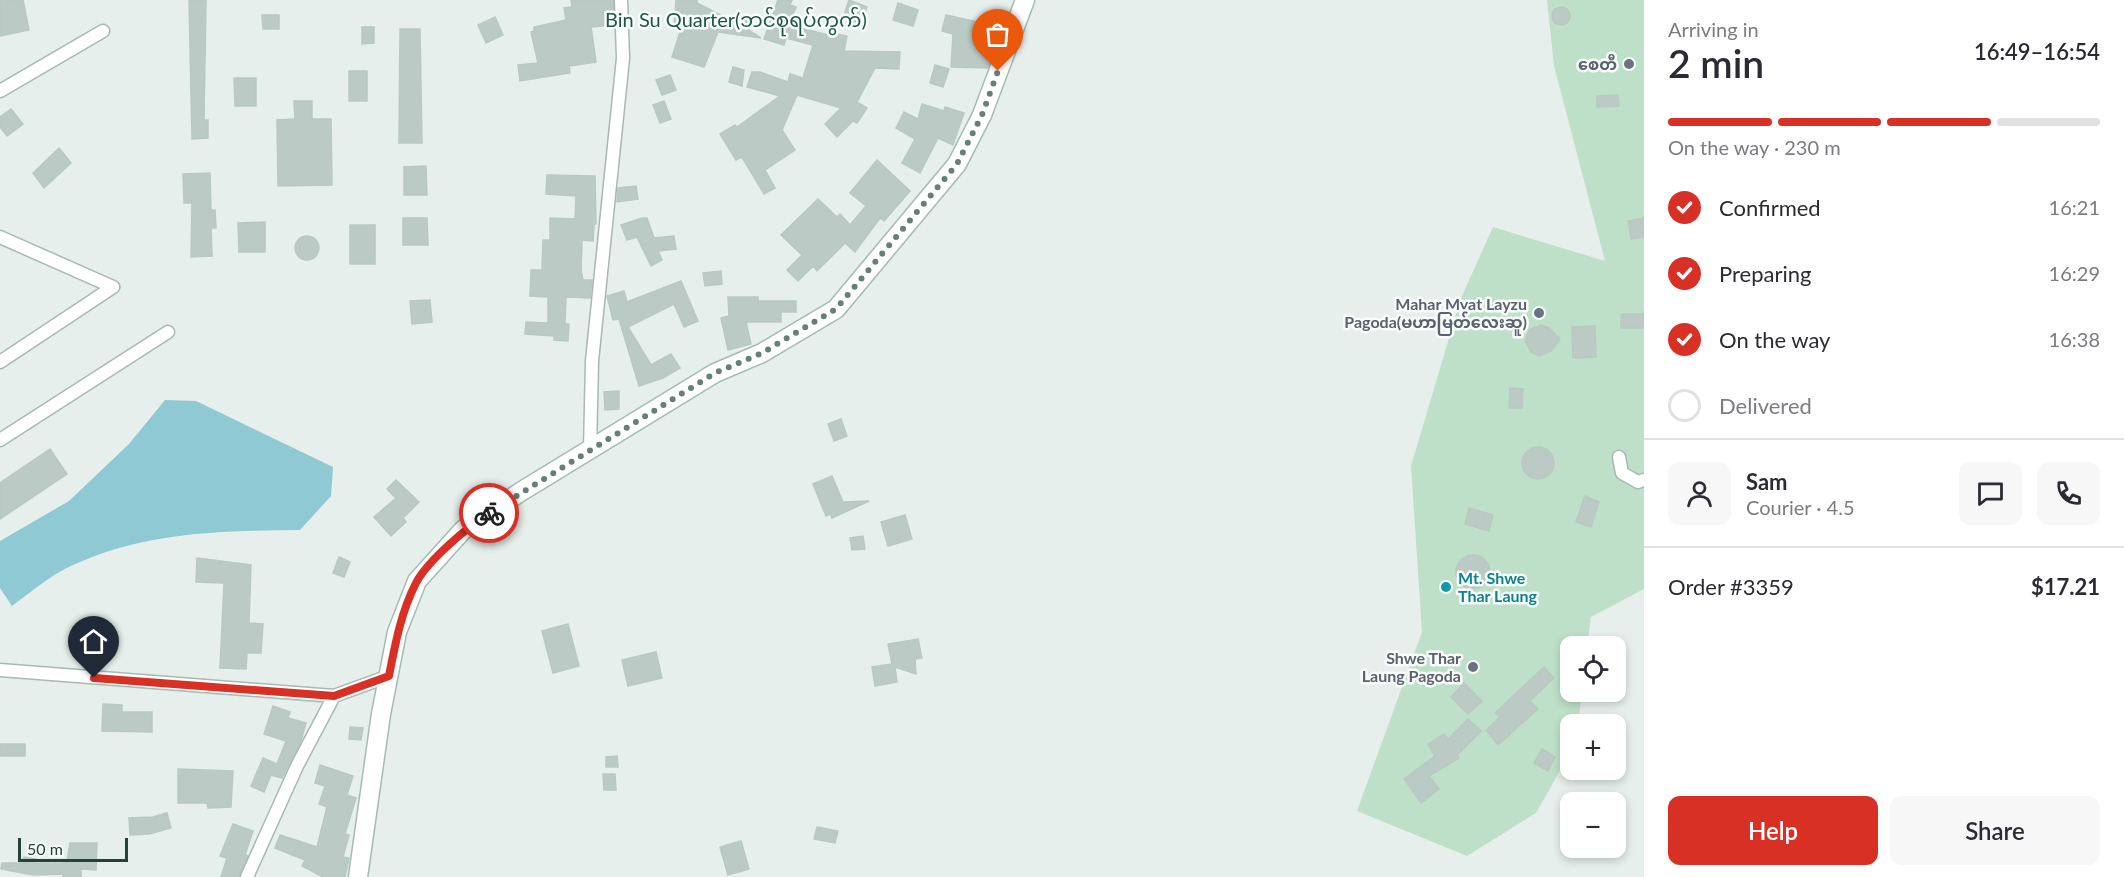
<!DOCTYPE html>
<html lang="en">
<head>
<meta charset="utf-8">
<style>
  :root { --surface:#fff; --page:#f7f7f7; --text:#2b2b33; --muted:#7c7c81; --line:#e1e1e2; --accent:#d93025 }
  body { margin:0; font-family:Lato,"Noto Sans Myanmar",sans-serif; background:var(--page); color:var(--text); height:100vh; display:flex; flex-direction:column; font-size:22px; white-space:nowrap }
  * { box-sizing:border-box; margin:0 }
  p { font-size:20px; color:var(--muted) }
  .icon { flex:none; width:33px; height:33px; fill:none; stroke:currentColor; stroke-width:2; stroke-linecap:round; stroke-linejoin:round }
  .map { position:relative; flex:1; overflow:hidden }
  .side { display:flex; flex-direction:column; background:var(--surface); width:480px }
  .side>* { flex:none }
  .tools { position:absolute; left:1560px; top:636px; display:grid; gap:12px }
  .tools a { display:grid; place-items:center; width:66px; height:66px; border-radius:12px; background:var(--surface); box-shadow:0 3px 9px #0003; font-size:30px }
  .scale { position:absolute; left:18px; bottom:15px; width:110px; box-sizing:border-box; padding-left:6px; border:3px solid #24423a; border-top:0; font-size:16px; line-height:21px; white-space:nowrap; color:#24423a; -webkit-text-stroke:4px #f7fbf9; paint-order:stroke }
  .pin { position:absolute; display:grid; place-items:center; width:51px; height:51px; color:#fff; margin:-62px -26px; border-radius:50% 50% 50% 0; rotate:-45deg; box-shadow:0 0 6px #0007 }
  .pin .icon { rotate:45deg }
  .courier { position:absolute; display:grid; place-items:center; width:60px; height:60px; margin:-30px; border:4px solid #d93025; border-radius:50%; background:#fff; color:#222; box-shadow:0 2px 8px #0007 }
  .overview em { font-style:normal; font-weight:600 }
  .overview div { display:flex; flex-direction:column-reverse }
  .overview { display:flex; align-items:center; justify-content:space-between; height:102px; padding:0 24px }
  h1 { font-size:39px; font-weight:600; line-height:45px }
  .bar { display:grid; grid-template-columns:repeat(4,1fr); gap:9px 6px; align-content:center; height:72px; padding:0 24px }
  .bar i { height:8px; border-radius:4px; background:var(--line) }
  .bar .selected { background:var(--accent) }
  .bar p { grid-column:span 4 }
  .line { display:flex; align-items:center; gap:15px; padding:0 24px; border-top:2px solid var(--line) }
  .line div { flex:1 }
  .round { display:grid; place-items:center; flex:none; width:63px; height:63px; border-radius:12px; background:var(--page) }
  ol { padding:0 24px; list-style:none }
  li { display:flex; align-items:center; gap:18px; height:66px }
  li p { margin-inline-start:auto }
  li .icon { padding:6px; border-radius:50%; background:var(--accent); color:#fff; stroke-width:4 }
  li:last-child { color:var(--muted) }
  li i { width:33px; height:33px; border:3px solid var(--line); border-radius:50% }
  .cta { display:flex; gap:12px; margin-top:auto; padding:12px 24px }
  .cta a { flex:1; height:69px; border-radius:12px; background:var(--accent); color:#fff; font-size:24px; font-weight:600; line-height:69px; text-align:center }
  .cta a+a { background:var(--page); color:var(--text) }
  main { display:flex; flex:1; min-height:0 }
  .map>svg:first-child { display:block }
</style>
</head>
<body>
<main>
<div class="map">
<svg width="1644" height="877" viewBox="0 0 1644 877">
  <rect width="100%" height="100%" fill="#e6efeb"/>
  <!-- green -->
  <path fill="#bfe0c8" d="M 1547,0 L 1644,0 L 1644,589 L 1591,617 L 1587,646 L 1570,646 L 1570,692 L 1582,692 L 1578,724 L 1570,724 L 1570,753 L 1536,813 L 1467,856 L 1357,811 L 1422,632 L 1411,466 L 1461,298 L 1493,227 L 1605,261 L 1554,66 Z"/>
  <!-- water -->
  <path fill="#8ec9d4" d="M 165,400 L 196,401 L 333,467 L 331,496 L 300,530 C 222,531 147,531 73,565 C 52,574 31,592 12,606 L 0,588 L 0,541 L 69,501 L 129,444 Z"/>
  <!-- building -->
  <g fill="#bbcac4" stroke="#b8c9c2" stroke-width="1.5">
    <path d="M 0,0 L 23,0 L 29,30 L 0,36 Z"/>
    <path d="M 189,0 L 206,0 L 204,120 L 208,120 L 208,138 L 192,139 Z"/>
    <path d="M 571,0 L 613,0 L 614,25 L 591,27 L 596,62 L 569,66 L 570,73 L 520,81 L 518,65 L 538,63 L 531,32 L 534,31 L 534,27 L 566,20 L 564,8 L 572,7 Z"/>
    <path d="M 676,0 L 697,0 L 697,3 L 734,22 L 734,17 L 750,19 L 749,30 L 761,38 L 718,32 L 704,67 L 672,57 L 681,29 L 674,29 Z"/>
    <path d="M 778,0 L 792,0 L 790,5 L 796,7 L 789,25 L 832,36 L 832,33 L 847,36 L 844,51 L 900,52 L 899,69 L 875,68 L 857,102 L 867,108 L 857,123 L 853,121 L 837,137 L 825,124 L 841,108 L 797,95 L 782,130 L 795,150 L 765,170 L 775,188 L 764,194 L 742,157 L 736,160 L 720,134 L 735,125 L 737,127 L 780,96 L 747,87 L 752,72 L 760,72 L 788,82 L 790,74 L 803,78 L 813,45 L 786,38 L 784,45 L 764,39 Z"/>
    <path d="M 849,0 L 867,7 L 861,24 L 843,18 Z"/>
    <path d="M 898,3 L 918,10 L 913,26 L 893,20 Z"/>
    <circle cx="1561" cy="16" r="9"/>
    <path d="M 262,15 L 279,15 L 279,29 L 263,29 Z"/>
    <path d="M 946,15 L 982,23 L 984,17 L 1000,23 L 988,57 L 991,58 L 988,68 L 951,67 L 953,34 L 942,31 Z"/>
    <path d="M 495,17 L 503,35 L 486,43 L 478,25 Z"/>
    <path d="M 362,27 L 374,27 L 374,43 L 362,44 Z"/>
    <path d="M 400,29 L 420,29 L 422,143 L 399,143 Z"/>
    <path d="M 935,65 L 949,69 L 943,87 L 930,83 Z"/>
    <path d="M 733,67 L 744,70 L 742,86 L 729,82 Z"/>
    <rect x="349" y="71" width="18" height="30"/>
    <path d="M 670,75 L 676,90 L 662,95 L 656,80 Z"/>
    <path d="M 234,78 L 256,78 L 256,106 L 235,106 Z"/>
    <path d="M 1618,95 L 1619,106 L 1597,107 L 1597,96 Z"/>
    <path d="M 294,101 L 312,101 L 312,119 L 331,119 L 332,185 L 278,186 L 277,120 L 295,119 Z"/>
    <path d="M 664,101 L 671,119 L 660,123 L 653,105 Z"/>
    <path d="M 922,104 L 944,111 L 945,107 L 964,113 L 953,145 L 938,138 L 920,173 L 902,163 L 915,139 L 896,128 L 904,112 L 918,119 Z"/>
    <path d="M 11,109 L 23,124 L 7,136 L 0,127 L 0,117 Z"/>
    <path d="M 59,148 L 71,163 L 44,188 L 33,173 Z"/>
    <path d="M 877,160 L 910,191 L 884,221 L 880,218 L 855,252 L 845,243 L 817,271 L 813,266 L 798,281 L 787,270 L 802,255 L 781,235 L 818,199 L 837,217 L 840,214 L 850,225 L 866,206 L 850,193 Z"/>
    <path d="M 426,166 L 427,195 L 404,195 L 404,167 Z"/>
    <path d="M 210,173 L 211,210 L 215,210 L 216,228 L 211,228 L 212,256 L 191,257 L 192,203 L 184,203 L 183,174 Z"/>
    <path d="M 547,175 L 595,176 L 596,224 L 594,224 L 593,241 L 582,240 L 581,271 L 583,280 L 592,280 L 590,298 L 566,297 L 565,324 L 569,324 L 568,341 L 554,340 L 554,336 L 525,334 L 526,322 L 548,323 L 548,297 L 530,296 L 531,270 L 542,270 L 543,240 L 550,240 L 550,218 L 575,219 L 576,196 L 546,194 Z"/>
    <path d="M 636,186 L 638,199 L 617,202 L 618,188 Z"/>
    <path d="M 403,218 L 427,218 L 428,245 L 403,245 Z"/>
    <path d="M 642,218 L 647,218 L 654,238 L 674,236 L 676,249 L 658,251 L 662,260 L 651,266 L 637,237 L 627,240 L 621,225 Z"/>
    <path d="M 1644,218 L 1644,237 L 1631,239 L 1628,221 Z"/>
    <path d="M 265,222 L 265,252 L 239,252 L 238,223 Z"/>
    <rect x="350" y="225" width="25" height="39"/>
    <circle cx="307" cy="248" r="12"/>
    <path d="M 721,271 L 722,284 L 705,286 L 703,273 Z"/>
    <path d="M 681,281 L 698,321 L 684,327 L 674,304 L 628,327 L 651,365 L 671,354 L 680,368 L 663,378 L 639,386 L 619,319 L 613,320 L 607,296 L 624,291 L 627,302 Z"/>
    <path d="M 728,297 L 758,297 L 758,301 L 796,301 L 796,312 L 781,312 L 781,322 L 746,322 L 751,344 L 728,350 L 721,318 L 729,316 Z"/>
    <path d="M 430,300 L 432,322 L 412,324 L 410,301 Z"/>
    <rect x="1621" y="314" width="23" height="14"/>
    <path d="M 1541,325 L 1549,328 L 1560,339 L 1551,351 L 1539,356 L 1531,352 L 1525,341 L 1529,330 Z"/>
    <path d="M 1595,326 L 1596,357 L 1573,358 L 1572,327 Z"/>
    <path d="M 1510,388 L 1523,389 L 1522,408 L 1509,408 Z"/>
    <path d="M 619,391 L 619,409 L 605,410 L 604,392 Z"/>
    <path d="M 841,419 L 847,436 L 834,441 L 828,424 Z"/>
    <circle cx="1538" cy="463" r="16"/>
    <path d="M 50,449 L 67,474 L 0,519 L 0,483 Z"/>
    <path d="M 832,476 L 843,502 L 869,501 L 832,518 L 830,514 L 826,516 L 813,484 Z"/>
    <path d="M 396,480 L 419,502 L 403,518 L 406,522 L 391,536 L 374,517 L 396,498 L 387,489 Z"/>
    <path d="M 1585,496 L 1599,502 L 1591,527 L 1576,522 Z"/>
    <path d="M 1469,508 L 1493,515 L 1489,531 L 1465,524 Z"/>
    <path d="M 905,515 L 912,539 L 888,546 L 881,522 Z"/>
    <path d="M 863,536 L 865,549 L 852,550 L 850,538 Z"/>
    <circle cx="1473" cy="572" r="17"/>
    <path d="M 339,557 L 350,562 L 344,577 L 333,573 Z"/>
    <path d="M 197,558 L 251,565 L 249,623 L 263,624 L 261,653 L 247,653 L 246,669 L 220,668 L 224,583 L 196,582 Z"/>
    <path d="M 568,624 L 579,666 L 553,673 L 542,631 Z"/>
    <path d="M 918,639 L 922,658 L 915,659 L 916,674 L 895,667 L 897,682 L 875,686 L 872,667 L 892,664 L 888,644 Z"/>
    <path d="M 656,652 L 662,678 L 628,686 L 622,660 Z"/>
    <path d="M 1544,667 L 1554,678 L 1530,701 L 1538,709 L 1498,745 L 1486,730 L 1500,717 L 1495,713 Z"/>
    <path d="M 1464,683 L 1482,701 L 1468,714 L 1451,697 Z"/>
    <path d="M 103,704 L 122,705 L 122,712 L 152,712 L 152,732 L 102,731 Z"/>
    <path d="M 273,706 L 290,712 L 288,718 L 306,723 L 301,741 L 282,778 L 271,775 L 264,792 L 251,786 L 263,758 L 277,764 L 286,741 L 264,734 Z"/>
    <path d="M 1468,719 L 1481,731 L 1457,755 L 1459,758 L 1429,776 L 1439,789 L 1421,803 L 1404,779 L 1435,756 L 1428,744 L 1444,734 L 1448,739 Z"/>
    <path d="M 350,727 L 363,728 L 361,740 L 349,739 Z"/>
    <rect x="0" y="744" width="25" height="12"/>
    <path d="M 1542,749 L 1555,757 L 1548,771 L 1534,763 Z"/>
    <path d="M 617,756 L 618,767 L 606,767 L 606,757 Z"/>
    <path d="M 320,765 L 353,776 L 347,795 L 356,798 L 345,834 L 349,835 L 343,857 L 349,858 L 345,877 L 323,877 L 302,866 L 305,860 L 275,848 L 280,835 L 317,847 L 327,807 L 319,804 L 325,786 L 315,783 Z"/>
    <path d="M 178,769 L 233,771 L 231,807 L 208,808 L 207,803 L 178,803 Z"/>
    <path d="M 603,774 L 615,774 L 616,790 L 604,790 Z"/>
    <path d="M 167,813 L 171,828 L 149,834 L 130,835 L 129,818 L 153,817 Z"/>
    <path d="M 233,824 L 253,831 L 245,855 L 248,856 L 239,877 L 221,877 L 227,858 L 220,856 Z"/>
    <path d="M 817,827 L 838,831 L 835,843 L 814,839 Z"/>
    <path d="M 741,841 L 749,869 L 728,875 L 720,847 Z"/>
    <path d="M 70,843 L 97,843 L 96,870 L 81,869 L 81,877 L 63,877 L 63,874 L 33,875 L 1,869 L 2,863 L 22,863 L 24,857 L 36,859 L 35,863 L 63,863 L 63,861 L 67,861 Z"/>
  </g>
  <g fill="none" stroke-linecap="round" stroke-linejoin="round">
    <!-- street casing -->
    <g stroke="#a8b8b2" stroke-width="15">
      <g id="street">
        <path d="M 0,91 L 103,31"/>
        <path d="M 0,237 L 113,287"/>
        <path d="M 0,362 L 113,287"/>
        <path d="M 0,440 L 168,332"/>
        <path d="M 590,451 L 592,361 L 623,58 L 621,0"/>
        <path d="M 1619,457 L 1622,473 L 1638,482 L 1644,480"/>
        <path d="M 0,670 L 334,696"/>
        <path d="M 247,877 L 297,766 L 334,696 L 389,676"/>
      </g>
    </g>
    <!-- secondary casing -->
    <g stroke="#a4bbb3" stroke-width="21">
      <path id="secondary" d="M 358,877 L 381,714 L 397,632 L 417,581 L 463,530 L 522,491 L 715,373 L 762,353 L 836,309 L 957,164 L 982,115 L 1025,0"/>
    </g>
    <!-- street -->
    <use href="#street" stroke="#fff" stroke-width="12"/>
    <!-- secondary -->
    <use href="#secondary" stroke="#fff" stroke-width="18"/>
  </g>
  <g fill="none" stroke-linecap="round" stroke-linejoin="round">
    <!-- done -->
    <path stroke="#687f78" stroke-width="6" stroke-dasharray="0 10.8" d="M 489,513 L 715,373 L 762,353 L 836,309 L 957,164 L 982,115 L 998,71"/>
    <!-- route -->
    <path stroke="#d93025" stroke-width="8" d="M 94,678 L 334,696 L 389,676 C 395,645 401,612 416,583 C 428,560 468,527 489,513"/>
  </g>
  <!-- markers -->
  <g fill="#6b7280" stroke="#f7fbf9" stroke-width="2">
    <circle cx="1629" cy="64" r="6"/>
    <circle cx="1539" cy="313" r="6"/>
    <circle cx="1473" cy="667" r="6"/>
  </g>
  <circle fill="#0f9aa8" stroke="#f7fbf9" stroke-width="2" cx="1446" cy="587" r="6"/>
  <g text-anchor="middle" stroke-width="5" stroke-linejoin="round" paint-order="stroke">
    <!-- worship labels -->
    <g font-size="16" font-weight="bold" fill="#5b616d" stroke="#f7fbf9" text-anchor="end">
      <text x="1617" y="70">စေတီ</text>
      <text x="1527" y="310">Mahar Myat Layzu<tspan x="1527" dy="18">Pagoda(မဟာမြတ်လေးဆူ)</tspan></text>
      <text x="1461" y="664">Shwe Thar<tspan x="1461" dy="18">Laung Pagoda</tspan></text>
    </g>
    <!-- culture labels -->
    <g font-size="16" font-weight="bold" fill="#0d838f" stroke="#f7fbf9" text-anchor="start">
      <text x="1458" y="584">Mt. Shwe<tspan x="1458" dy="18">Thar Laung</tspan></text>
    </g>
    <!-- quarter labels -->
    <g font-size="20" fill="#1f5548" stroke="#f7fbf9">
      <text x="736" y="27">Bin Su Quarter(ဘင်စုရပ်ကွက်)</text>
    </g>
  </g>
</svg>
<div class="tools">
<a><svg class="icon" aria-label="locate" viewBox="0 0 24 24"><circle cx="12" cy="12" r="6"/><path d="M12 2v4M12 18v4M2 12h4M18 12h4"/></svg></a>
<a>+</a>
<a>−</a>
</div>
<div class="scale">50 m</div>
<div class="pin" style="left:998px;top:71px;background:#ea580c"><svg class="icon" aria-label="bag" viewBox="0 0 24 24"><path d="M5 8h14l-1 12H6zM9 8a3 3 0 0 1 6 0"/></svg></div>
<div class="pin" style="left:94px;top:678px;background:#1f2937"><svg class="icon" aria-label="home" viewBox="0 0 24 24"><path d="M3 11l9-7 9 7M6 9v11h12V9"/></svg></div>
<div class="courier" style="left:489px;top:513px"><svg class="icon" aria-label="bike" viewBox="0 0 24 24"><circle cx="6" cy="16" r="4"/><circle cx="18" cy="16" r="4"/><path d="M6 16l4-8h5l3 8M10 8l3 8H6M13 5h3"/></svg></div>
</div>
<section class="side">
<div class="overview"><div><h1>2 min</h1><p>Arriving in</p></div><em>16:49–16:54</em></div>
<div class="bar"><i class="selected"></i><i class="selected"></i><i class="selected"></i><i></i><p>On the way · 230 m</p></div>
<ol>
<li><svg class="icon" aria-label="check" viewBox="0 0 24 24"><path d="M5 12l5 5 9-10"/></svg>Confirmed<p>16:21</p></li>
<li><svg class="icon" aria-label="check" viewBox="0 0 24 24"><path d="M5 12l5 5 9-10"/></svg>Preparing<p>16:29</p></li>
<li><svg class="icon" aria-label="check" viewBox="0 0 24 24"><path d="M5 12l5 5 9-10"/></svg>On the way<p>16:38</p></li>
<li><i></i>Delivered</li>
</ol>
<div class="line" style="height:108px"><a class="round"><svg class="icon" aria-label="person" viewBox="0 0 24 24"><circle cx="12" cy="8" r="4"/><path d="M4 21q1-7 8-7t8 7"/></svg></a><div><b>Sam</b><p>Courier · 4.5</p></div><a class="round"><svg class="icon" aria-label="chat" viewBox="0 0 24 24"><path d="M4 5h16v11H9l-5 4z"/></svg></a><a class="round"><svg class="icon" aria-label="phone" viewBox="0 0 24 24"><path d="M5 4h4l2 5-3 2q2 4 5 5l2-3 5 2v4C11 20 4 13 5 4z"/></svg></a></div>
<div class="line" style="height:78px"><div>Order #3359</div><b>$17.21</b></div>
<div class="cta"><a>Help</a><a>Share</a></div>
</section>
</main>
</body>
</html>
